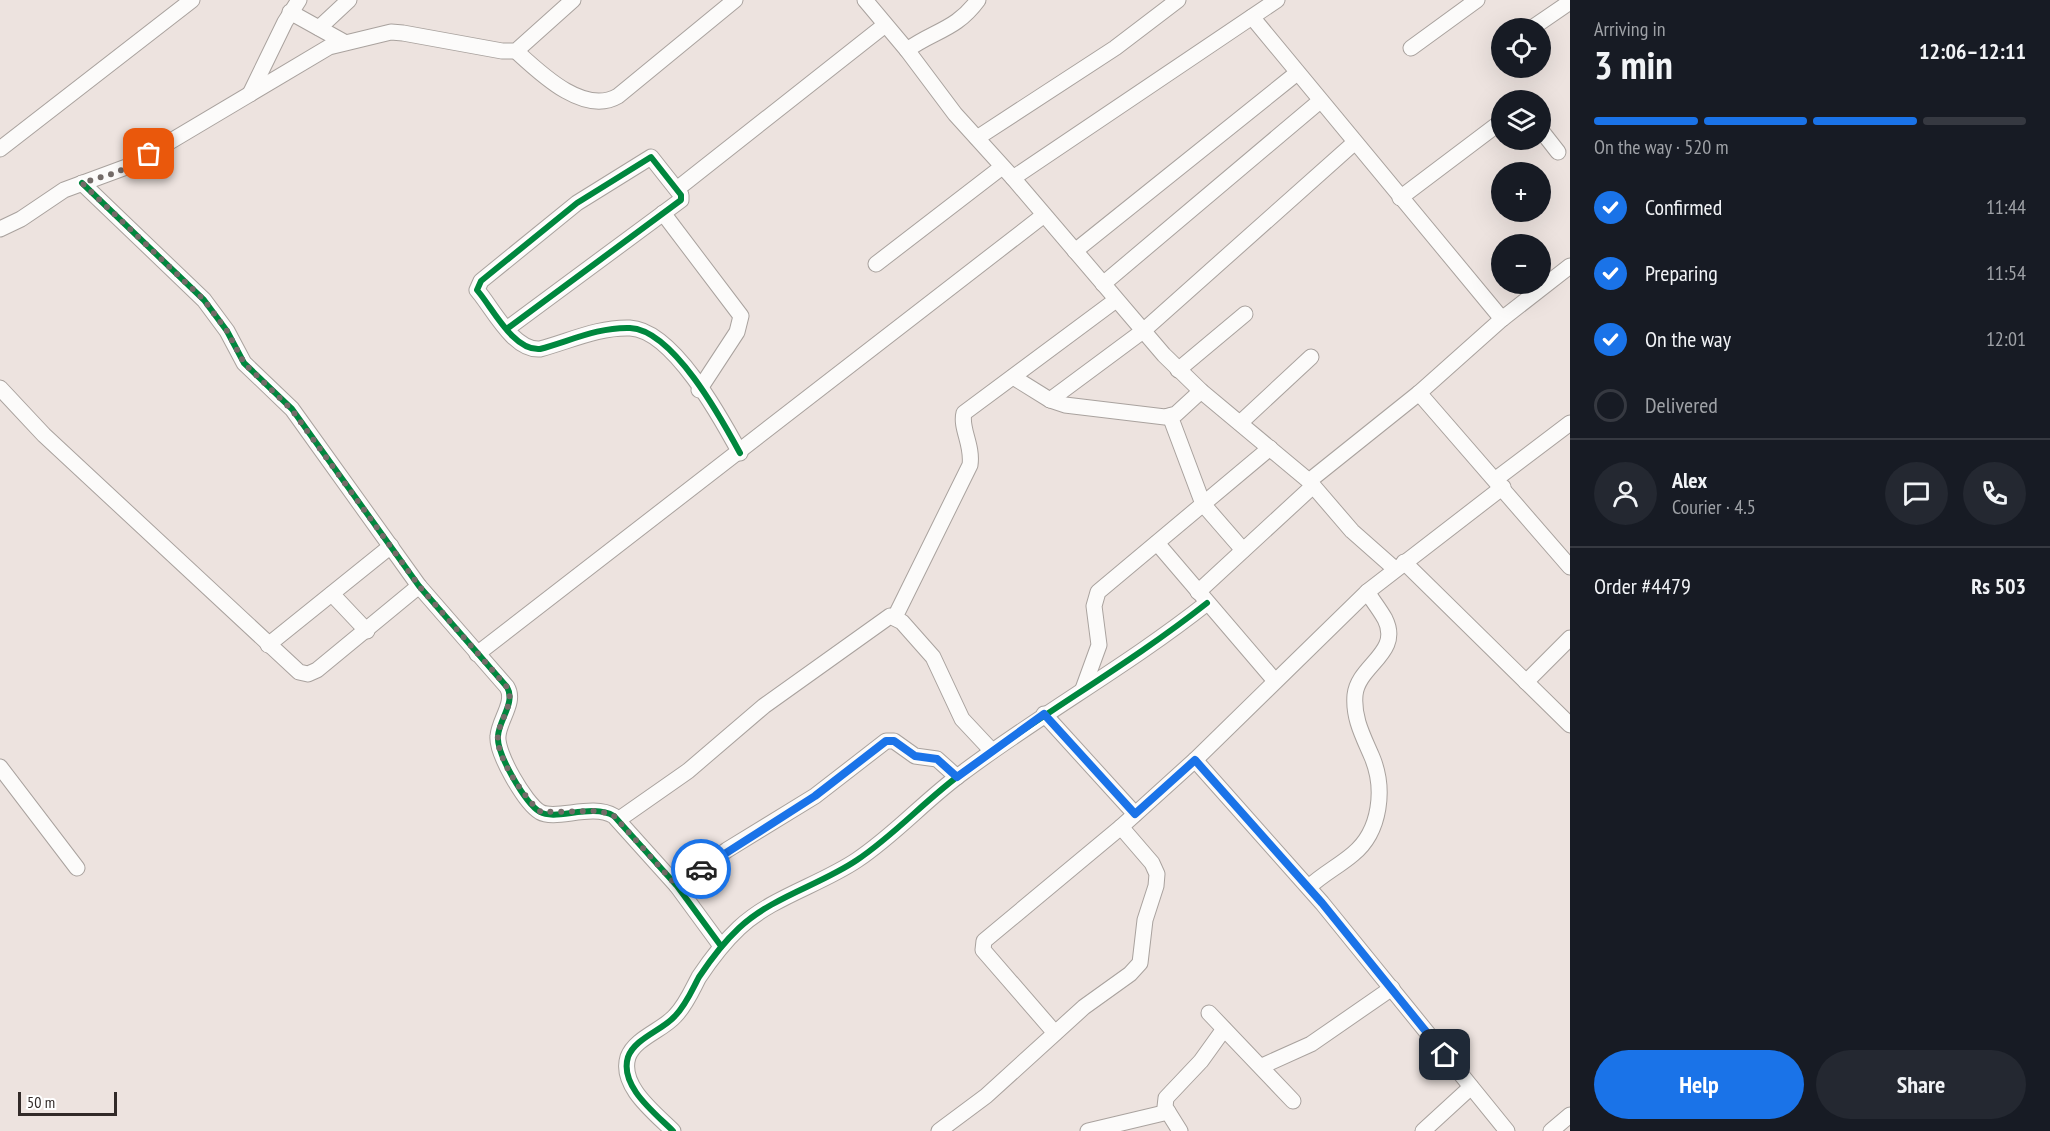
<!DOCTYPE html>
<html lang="en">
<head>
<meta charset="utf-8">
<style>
  :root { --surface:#171b24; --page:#242831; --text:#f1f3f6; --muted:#9ea1a6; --line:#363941; --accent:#1a73e8 }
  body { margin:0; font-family:"PT Sans Narrow",sans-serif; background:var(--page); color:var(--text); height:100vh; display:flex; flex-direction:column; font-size:22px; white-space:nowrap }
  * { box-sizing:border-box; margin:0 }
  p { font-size:20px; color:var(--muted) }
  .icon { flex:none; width:33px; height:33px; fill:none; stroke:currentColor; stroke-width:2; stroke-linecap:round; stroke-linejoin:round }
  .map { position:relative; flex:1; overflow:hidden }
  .panel { display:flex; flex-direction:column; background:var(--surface); width:480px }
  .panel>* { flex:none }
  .fabs { position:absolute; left:1491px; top:18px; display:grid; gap:12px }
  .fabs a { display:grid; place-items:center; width:60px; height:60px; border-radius:50%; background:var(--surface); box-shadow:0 6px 24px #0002; font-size:30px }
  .scale { position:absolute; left:18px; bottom:15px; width:99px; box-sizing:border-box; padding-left:6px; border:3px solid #322a28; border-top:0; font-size:16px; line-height:21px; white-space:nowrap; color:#322a28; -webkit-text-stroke:4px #fff; paint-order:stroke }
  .pin { position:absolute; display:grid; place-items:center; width:51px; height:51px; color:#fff; margin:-26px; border-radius:12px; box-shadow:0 3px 9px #0006 }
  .courier { position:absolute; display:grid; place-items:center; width:60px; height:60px; margin:-30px; border:4px solid #1a73e8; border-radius:50%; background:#fff; color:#222; box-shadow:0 2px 8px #0007 }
  .summary em { font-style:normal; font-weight:800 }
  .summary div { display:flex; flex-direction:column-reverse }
  .summary { display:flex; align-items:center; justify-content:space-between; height:102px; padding:0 24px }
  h1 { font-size:39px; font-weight:800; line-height:45px }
  .bar { display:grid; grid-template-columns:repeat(4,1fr); gap:9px 6px; align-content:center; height:72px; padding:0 24px }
  .bar i { height:8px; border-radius:4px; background:var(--line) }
  .bar .on { background:var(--accent) }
  .bar p { grid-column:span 4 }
  .line { display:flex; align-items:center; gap:15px; padding:0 24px; border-top:2px solid var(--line) }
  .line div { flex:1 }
  .round { display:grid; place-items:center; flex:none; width:63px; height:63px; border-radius:32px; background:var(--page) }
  ol { padding:0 24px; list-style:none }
  li { display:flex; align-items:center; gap:18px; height:66px }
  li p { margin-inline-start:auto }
  li .icon { padding:6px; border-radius:50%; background:var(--accent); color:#fff; stroke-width:4 }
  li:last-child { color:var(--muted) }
  li i { width:33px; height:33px; border:3px solid var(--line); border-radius:50% }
  .primary-button { display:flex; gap:12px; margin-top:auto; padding:12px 24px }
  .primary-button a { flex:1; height:69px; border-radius:36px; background:var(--accent); color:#fff; font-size:24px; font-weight:800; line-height:69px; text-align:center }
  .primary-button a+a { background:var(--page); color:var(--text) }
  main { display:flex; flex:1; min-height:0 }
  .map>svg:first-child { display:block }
</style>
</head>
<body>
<main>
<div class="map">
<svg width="1570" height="1131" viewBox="0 0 1570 1131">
  <rect width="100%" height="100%" fill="#ede3df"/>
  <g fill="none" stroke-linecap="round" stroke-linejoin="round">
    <!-- minor casing -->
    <g stroke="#a9a29e" stroke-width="17">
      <g id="minor">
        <path d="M 865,0 L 907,50 L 955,114 L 1013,178 L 1277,0"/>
        <path d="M 290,12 L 344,42"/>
        <path d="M 1252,17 L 1502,319"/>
        <path d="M 319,28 L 349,0"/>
        <path d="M 1532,28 L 1570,2"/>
        <path d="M 1411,48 L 1477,0"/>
        <path d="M 907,50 C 935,30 956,30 978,0"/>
        <path d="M 516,51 C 540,73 584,116 618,96 L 735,0"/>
        <path d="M 250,94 L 285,22 L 299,0"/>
        <path d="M 1540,129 L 1558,152"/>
        <path d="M 977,138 L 1115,48 L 1178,0"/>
        <path d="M 0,149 L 192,0"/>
        <path d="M 1013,178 L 1164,355 L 1201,391 L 1309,481 L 1419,393 L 1502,319 L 1570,266"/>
        <path d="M 82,183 L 204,300 L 227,331 L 244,363 L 292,409 L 419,586 L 507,687 C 516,702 499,720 498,736 C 496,753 525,803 540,812 C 556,821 592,803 614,816 L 677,886 L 721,946"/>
        <path d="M 677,189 L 885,25"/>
        <path d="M 1400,198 L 1502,121"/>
        <path d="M 663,213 L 741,316 L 737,332 L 699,390"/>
        <path d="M 0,229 L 21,219 L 64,190 L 129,166 L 329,47 L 391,32 L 403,33 L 502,51 L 516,51 L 573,0"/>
        <path d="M 1075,251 L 1297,73"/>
        <path d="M 876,264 L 1002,167"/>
        <path d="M 1103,284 L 1320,101"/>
        <path d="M 508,328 L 681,200 L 681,195 L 651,157 L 577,203 L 481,281 L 477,290 L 481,295 C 495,313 515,351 540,349 C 570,341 598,327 630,328 C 673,330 721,418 740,453"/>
        <path d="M 1178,370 L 1245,314"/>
        <path d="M 1013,377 L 1050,400 L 1065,405 L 1165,417 L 1176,414 L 1201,391"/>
        <path d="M 0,388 L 44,435 L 299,672 L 308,674 L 317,670 L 419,586"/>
        <path d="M 1419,393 L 1570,567"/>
        <path d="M 1050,400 L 1143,331 L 1354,143"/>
        <path d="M 1170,416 L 1203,504 L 1243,550"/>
        <path d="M 1240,423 L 1311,357"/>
        <path d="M 1496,479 L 1570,423"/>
        <path d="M 1309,481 L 1352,531 L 1395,569"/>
        <path d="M 1157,543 L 1275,681"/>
        <path d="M 1404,562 L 1570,725"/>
        <path d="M 1198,592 L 1313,486"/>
        <path d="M 332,594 L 367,631"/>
        <path d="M 895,617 L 970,465 C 973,445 960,428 964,413 L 1116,300"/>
        <path d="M 268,645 L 391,546"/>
        <path d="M 477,654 L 1044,215"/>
        <path d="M 1526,682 L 1570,638"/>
        <path d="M 1083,689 L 1099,645 L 1094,606 L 1098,592 L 1270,448"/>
        <path d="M 1044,714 L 1135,814"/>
        <path d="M 1195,760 L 1322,903 L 1507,1131"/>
        <path d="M 0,767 L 77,868"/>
        <path d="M 618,820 L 688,771 L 764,706 L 890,616 L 902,622 L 933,657 L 962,719 L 992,751"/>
        <path d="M 677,886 L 727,850 L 815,796 L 886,741 L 894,741 L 915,756 L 937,759 L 957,777"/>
        <path d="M 1309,887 C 1323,874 1339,866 1353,854 C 1381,831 1385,788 1372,757 C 1363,736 1353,718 1355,695 C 1358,665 1402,653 1385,619 C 1380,610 1373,601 1367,592"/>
        <path d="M 1209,1013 L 1293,1101"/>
        <path d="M 1055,1033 L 983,950 L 984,941 L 1121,827 L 1195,760 L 1367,592 L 1503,487"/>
        <path d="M 1262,1066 L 1311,1044 L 1392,988"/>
        <path d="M 673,1131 C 655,1113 619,1086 628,1057 C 635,1038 663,1030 675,1016 C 686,1005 692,990 699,977 C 711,959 724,942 739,928 C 772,897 820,885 857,860 C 896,834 927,798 965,771 C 1044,712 1130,664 1207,603"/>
        <path d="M 939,1131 L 986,1096 L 1084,1007 L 1130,974 L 1140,963 L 1145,920 L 1156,886 L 1157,874 L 1152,863 L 1121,827"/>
        <path d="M 1088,1131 L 1168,1112"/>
        <path d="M 1180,1131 L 1165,1107 L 1166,1098 L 1201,1061 L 1224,1029"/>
        <path d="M 1423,1131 L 1471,1087"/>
        <path d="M 1551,1131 L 1570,1115"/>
      </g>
    </g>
    <!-- minor -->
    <use href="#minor" stroke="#fcfbfa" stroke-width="15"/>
    <!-- cycleway casing -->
    <g stroke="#fff" stroke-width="10">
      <g id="cycleway">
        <path d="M 82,183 L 204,300 L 227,331 L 244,363 L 292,409 L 419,586 L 507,687 C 516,702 499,720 498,736 C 496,753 525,803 540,812 C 556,821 592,803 614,816 L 677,886 L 721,946"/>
        <path d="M 508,328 L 681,200 L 681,195 L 651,157 L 577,203 L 481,281 L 477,290 L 481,295 C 495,313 515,351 540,349 C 570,341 598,327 630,328 C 673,330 721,418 740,453"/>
        <path d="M 673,1131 C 655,1113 619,1086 628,1057 C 635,1038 663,1030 675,1016 C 686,1005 692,990 699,977 C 711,959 724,942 739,928 C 772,897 820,885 857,860 C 896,834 927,798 965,771 C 1044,712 1130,664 1207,603"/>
      </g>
    </g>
    <!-- cycleway -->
    <use href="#cycleway" stroke="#00873e" stroke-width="6"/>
  </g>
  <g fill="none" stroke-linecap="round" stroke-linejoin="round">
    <!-- done -->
    <path stroke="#736b68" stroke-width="6" stroke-dasharray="0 10.8" d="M 149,154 L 118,172 L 82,183 L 204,300 L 227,331 L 244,363 L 292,410 L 419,586 L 507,687 C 516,702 499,720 498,736 C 496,758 525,799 541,812 L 600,811 L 614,816 L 677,886 L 701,869"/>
    <!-- route -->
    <path stroke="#1a73e8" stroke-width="8" d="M 701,869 L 815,796 L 886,741 L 894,741 L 915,756 L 937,759 L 957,777 L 1044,714 L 1135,814 L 1195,760 L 1322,903 L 1445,1055"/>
  </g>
</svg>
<div class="fabs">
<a><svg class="icon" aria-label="locate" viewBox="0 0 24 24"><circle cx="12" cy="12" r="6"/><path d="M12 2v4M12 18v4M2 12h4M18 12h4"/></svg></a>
<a><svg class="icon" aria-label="layers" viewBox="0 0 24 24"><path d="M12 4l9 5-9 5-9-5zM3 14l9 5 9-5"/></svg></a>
<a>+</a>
<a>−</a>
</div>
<div class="scale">50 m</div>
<div class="pin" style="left:149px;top:154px;background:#ea580c"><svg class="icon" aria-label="bag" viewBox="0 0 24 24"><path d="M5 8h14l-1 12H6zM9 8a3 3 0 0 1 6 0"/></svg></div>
<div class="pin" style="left:1445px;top:1055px;background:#1f2937"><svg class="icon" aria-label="home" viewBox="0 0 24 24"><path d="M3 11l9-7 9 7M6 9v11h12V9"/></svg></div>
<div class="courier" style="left:701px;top:869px"><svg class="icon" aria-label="car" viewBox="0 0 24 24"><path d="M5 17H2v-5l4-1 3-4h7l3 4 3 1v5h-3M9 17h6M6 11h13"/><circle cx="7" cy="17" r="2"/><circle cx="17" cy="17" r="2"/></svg></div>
</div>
<section class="panel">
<div class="summary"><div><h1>3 min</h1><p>Arriving in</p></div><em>12:06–12:11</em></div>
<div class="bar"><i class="on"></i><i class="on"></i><i class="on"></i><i></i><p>On the way · 520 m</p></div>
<ol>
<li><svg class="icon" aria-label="check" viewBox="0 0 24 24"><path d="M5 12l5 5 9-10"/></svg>Confirmed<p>11:44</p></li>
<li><svg class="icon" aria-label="check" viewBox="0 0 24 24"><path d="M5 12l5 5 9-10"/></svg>Preparing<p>11:54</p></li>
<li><svg class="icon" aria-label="check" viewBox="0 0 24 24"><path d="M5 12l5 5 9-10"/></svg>On the way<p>12:01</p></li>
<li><i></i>Delivered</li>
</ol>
<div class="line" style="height:108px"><a class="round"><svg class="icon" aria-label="person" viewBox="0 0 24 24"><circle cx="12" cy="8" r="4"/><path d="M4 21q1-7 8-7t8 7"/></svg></a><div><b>Alex</b><p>Courier · 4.5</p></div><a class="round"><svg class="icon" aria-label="chat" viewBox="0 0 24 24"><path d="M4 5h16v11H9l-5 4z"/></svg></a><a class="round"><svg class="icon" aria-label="phone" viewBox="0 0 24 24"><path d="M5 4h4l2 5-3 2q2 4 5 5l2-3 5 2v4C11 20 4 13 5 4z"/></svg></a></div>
<div class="line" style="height:78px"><div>Order #4479</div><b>Rs 503</b></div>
<div class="primary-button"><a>Help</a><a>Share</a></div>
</section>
</main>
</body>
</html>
